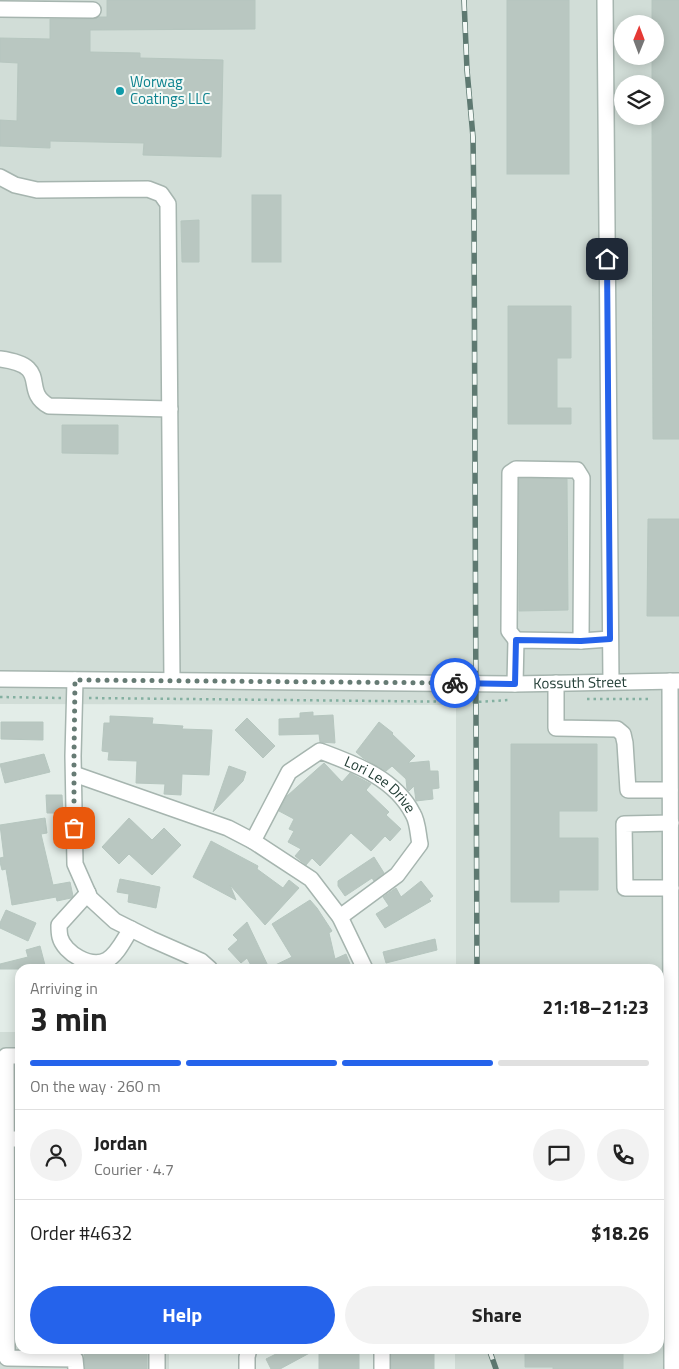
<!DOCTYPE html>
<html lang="en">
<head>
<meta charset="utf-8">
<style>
  :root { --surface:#fff; --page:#f2f2f2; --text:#222; --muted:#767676; --line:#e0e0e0; --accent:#2563eb }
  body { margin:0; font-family:"Titillium Web",sans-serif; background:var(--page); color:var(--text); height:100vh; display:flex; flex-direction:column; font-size:19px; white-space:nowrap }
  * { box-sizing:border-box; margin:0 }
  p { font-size:16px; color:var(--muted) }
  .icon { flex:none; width:28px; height:28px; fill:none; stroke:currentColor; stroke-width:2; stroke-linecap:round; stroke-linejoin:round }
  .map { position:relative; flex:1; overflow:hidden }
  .drawer { position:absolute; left:15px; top:964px; width:649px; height:390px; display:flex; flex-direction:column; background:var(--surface); border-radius:15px; box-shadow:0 2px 12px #0003 }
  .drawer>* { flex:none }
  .needle { width:32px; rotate:1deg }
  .tools { position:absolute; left:614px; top:15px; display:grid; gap:10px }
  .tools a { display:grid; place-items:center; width:50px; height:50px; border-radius:50%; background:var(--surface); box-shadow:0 2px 12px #0003; font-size:25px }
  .pin { position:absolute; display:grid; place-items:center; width:42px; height:42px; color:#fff; margin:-21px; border-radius:10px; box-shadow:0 2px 8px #0006 }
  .courier { position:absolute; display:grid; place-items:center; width:50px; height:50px; margin:-25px; border:4px solid #2563eb; border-radius:50%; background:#fff; color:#222; box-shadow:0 1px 6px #0007 }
  .overview em { font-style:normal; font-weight:700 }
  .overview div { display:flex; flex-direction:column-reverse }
  .overview { display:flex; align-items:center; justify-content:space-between; height:85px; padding:0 15px }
  h1 { font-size:32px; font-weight:700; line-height:38px }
  .bar { display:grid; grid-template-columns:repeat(4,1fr); gap:8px 5px; align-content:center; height:60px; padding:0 15px }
  .bar i { height:6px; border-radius:4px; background:var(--line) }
  .bar .on { background:var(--accent) }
  .bar p { grid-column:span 4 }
  .line { display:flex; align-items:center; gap:12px; padding:0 15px; border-top:1px solid var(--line) }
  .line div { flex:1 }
  .round { display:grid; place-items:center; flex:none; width:52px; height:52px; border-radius:26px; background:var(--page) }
  .button { display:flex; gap:10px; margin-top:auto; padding:10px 15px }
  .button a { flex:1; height:58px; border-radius:30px; background:var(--accent); color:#fff; font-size:20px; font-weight:700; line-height:58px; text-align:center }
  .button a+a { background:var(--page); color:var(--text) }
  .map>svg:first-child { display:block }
</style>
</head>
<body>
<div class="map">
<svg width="679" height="1369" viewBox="0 0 679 1369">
  <rect width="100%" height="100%" fill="#e3ede8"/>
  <!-- built -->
  <g fill="#d1ddd7" fill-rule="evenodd">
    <path d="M 0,0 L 679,0 L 679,1369 L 455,1369 L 455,1349 L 659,1349 L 659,969 L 456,969 L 456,705 L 0,704 ZM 622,24 L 655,24 L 655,56 L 622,56 ZM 622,84 L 655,84 L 655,116 L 622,116 Z"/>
    <path d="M 0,1032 L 20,1032 L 20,1349 L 169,1349 L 169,1369 L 0,1369 Z"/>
  </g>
  <!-- building -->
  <g fill="#b9c7c1" stroke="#b6c6bf">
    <path d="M 107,0 L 255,0 L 255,29 L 90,30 L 90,52 L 140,53 L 140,58 L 223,60 L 221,157 L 143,155 L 144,143 L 50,141 L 50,148 L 0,146 L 0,120 L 17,121 L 18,63 L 0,62 L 0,38 L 50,39 L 50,19 L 93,19 L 99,17 L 107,17 Z"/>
    <rect x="507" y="0" width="62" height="174"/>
    <path d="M 652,0 L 679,0 L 679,439 L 653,439 L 652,116 L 655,116 L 655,84 L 652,84 L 652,56 L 655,56 L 655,24 L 652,24 Z"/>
    <rect x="252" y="195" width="29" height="67"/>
    <path d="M 199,220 L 199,262 L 182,262 L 181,221 Z"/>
    <path d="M 508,306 L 571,306 L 571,358 L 557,358 L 557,408 L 571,408 L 571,424 L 508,424 Z"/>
    <path d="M 62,425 L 118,425 L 118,454 L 62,453 Z"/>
    <path d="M 519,478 L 567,479 L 568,610 L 519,611 Z"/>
    <path d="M 648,519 L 679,519 L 679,616 L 647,616 Z"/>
    <path d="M 313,712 L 313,716 L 333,715 L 335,743 L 320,742 L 319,734 L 279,735 L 279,719 L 300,718 L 300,713 Z"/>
    <path d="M 110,716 L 153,718 L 152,724 L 183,726 L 182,729 L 212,730 L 209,775 L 182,774 L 181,795 L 164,794 L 165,784 L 136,783 L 137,761 L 108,760 L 109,752 L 102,751 L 104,723 L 110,723 Z"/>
    <path d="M 247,718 L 275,746 L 263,758 L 235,730 Z"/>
    <path d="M 1,722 L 43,722 L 43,740 L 1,739 Z"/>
    <path d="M 379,722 L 393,733 L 392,734 L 415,756 L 408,763 L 429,761 L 430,771 L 438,771 L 439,788 L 432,789 L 433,799 L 416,801 L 414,786 L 409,791 L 407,789 L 406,779 L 392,766 L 386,771 L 363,758 L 356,752 Z"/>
    <path d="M 511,744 L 597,744 L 597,811 L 559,811 L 559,838 L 598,838 L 598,890 L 559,890 L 559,902 L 511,902 Z"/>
    <path d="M 44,754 L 50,772 L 5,783 L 0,764 Z"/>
    <path d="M 324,763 L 342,782 L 350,773 L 371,784 L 366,790 L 389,812 L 386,815 L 401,829 L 390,841 L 385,836 L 371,851 L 351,833 L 320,866 L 312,858 L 306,865 L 295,856 L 301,849 L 288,842 L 294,831 L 289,829 L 294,819 L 279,811 L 287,796 Z"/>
    <path d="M 229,766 L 246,772 L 243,781 L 213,812 Z"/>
    <path d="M 46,795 L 62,795 L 63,813 L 47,813 Z"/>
    <path d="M 45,818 L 47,833 L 41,834 L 53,885 L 70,882 L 73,896 L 71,898 L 57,901 L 56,897 L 12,905 L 6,869 L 2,870 L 0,862 L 0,858 L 4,857 L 0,825 Z"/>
    <path d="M 129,818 L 152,840 L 164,828 L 181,845 L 152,875 L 129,854 L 119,864 L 102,847 Z"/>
    <path d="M 211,841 L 258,866 L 257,869 L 283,888 L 289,880 L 299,888 L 265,925 L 230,885 L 236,900 L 193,877 Z"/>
    <path d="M 374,857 L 384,873 L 374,881 L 372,878 L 345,896 L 338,886 L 338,881 Z"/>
    <path d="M 120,879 L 160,887 L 156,908 L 128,902 L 129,894 L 117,892 Z"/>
    <path d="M 421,881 L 433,896 L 429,899 L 431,901 L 385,928 L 376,914 L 389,906 L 383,897 L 396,888 L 401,897 Z"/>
    <path d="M 310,900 L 317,908 L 332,931 L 329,933 L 335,959 L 346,954 L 352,969 L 253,969 L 247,958 L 241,963 L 228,949 L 238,940 L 233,935 L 247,922 L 269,968 L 292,957 L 272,924 Z"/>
    <path d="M 6,910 L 36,923 L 28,941 L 0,928 L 0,923 Z"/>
    <path d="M 435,939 L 437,950 L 386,963 L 383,952 Z"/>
    <path d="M 40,946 L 46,969 L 0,969 L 0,964 L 28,957 L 26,950 Z"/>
    <path d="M 84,1349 L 147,1349 L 147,1369 L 85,1369 Z"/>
    <path d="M 286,1349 L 317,1349 L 280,1369 L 271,1369 L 266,1359 Z"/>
    <path d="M 400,1349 L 434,1349 L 434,1369 L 391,1369 L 391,1353 L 400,1353 Z"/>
    <path d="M 525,1349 L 623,1349 L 623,1369 L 553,1369 L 553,1367 L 525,1367 Z"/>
    <rect x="319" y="1354" width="40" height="15"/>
  </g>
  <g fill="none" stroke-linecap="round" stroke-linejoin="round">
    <!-- minor casing -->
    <g stroke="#a6b5af" stroke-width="18">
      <g id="minor">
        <path d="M 605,0 L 611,682"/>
        <path d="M 0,9 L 93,10"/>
        <path d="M 0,177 L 15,185 L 37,190 L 148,189 L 161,194 L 168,204 L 172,680"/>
        <path d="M 0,359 C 53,366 20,390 49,406 L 170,409"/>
        <path d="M 516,640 L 509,631 L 510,473 L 516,469 L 577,470 L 582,478 L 581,641"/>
        <path id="s1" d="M 0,679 L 515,684 L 678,681"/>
        <path d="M 75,680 L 73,756 L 75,864 L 90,898 L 115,921 L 151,939 L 201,961 L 210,969"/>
        <path d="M 670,681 L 672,1369"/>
        <path d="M 556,683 L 556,728 L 617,729 L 623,734 L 625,743 L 628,790 L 670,790"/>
        <path d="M 515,684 L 516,640 L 581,641 L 610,639"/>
        <path d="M 74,774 L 228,828 L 253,841 L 311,879 L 340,917 L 365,969"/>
        <path d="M 671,823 L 624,824 L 625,888 L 671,888"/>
        <path id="s2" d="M 253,841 L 289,772 L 320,751 C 355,764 395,778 413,814 C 418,822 418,835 420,844 L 397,875 L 340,917"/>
        <path d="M 88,893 L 59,925 C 59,929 59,933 60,937 C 64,953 91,969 107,960 C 118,954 124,939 131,929"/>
        <path d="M 20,1056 L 6,1056 L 7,1358 L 75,1359 L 76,1369"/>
        <path d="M 0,1139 L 20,1139"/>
        <path d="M 157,1349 L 157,1369"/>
        <path d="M 247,1369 L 247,1357 L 249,1349"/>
        <path d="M 382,1369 L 382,1349"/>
      </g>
    </g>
    <!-- path -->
    <g stroke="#84b0a1" stroke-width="2.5" stroke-dasharray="2.5 4" stroke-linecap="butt">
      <path d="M 0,697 L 61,698"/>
      <path d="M 89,698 L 476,702 L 509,700"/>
      <path d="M 587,699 L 648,699"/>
    </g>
    <!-- minor -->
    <use href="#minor" stroke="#fff" stroke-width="15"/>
    <!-- rail casing -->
    <g stroke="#5e7971" stroke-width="5.5">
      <g id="rail">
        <path d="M 464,0 L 467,70 L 473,137 L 474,210 L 477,969"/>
        <path d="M 489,1349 L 496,1369"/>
      </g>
    </g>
    <!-- rail -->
    <use href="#rail" stroke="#f4f9f6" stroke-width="4" stroke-dasharray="11" stroke-linecap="butt"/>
  </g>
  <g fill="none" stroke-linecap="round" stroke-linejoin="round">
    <!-- done -->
    <path stroke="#667b74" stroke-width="5" stroke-dasharray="0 9" d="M 74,828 L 74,756 L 75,680 L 455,683"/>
    <!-- route -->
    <path stroke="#2563eb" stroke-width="6" d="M 455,683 L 515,684 L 516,640 L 581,641 L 610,639 L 607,259"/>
  </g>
  <!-- markers -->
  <circle fill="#0f9aa8" stroke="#f4f9f6" stroke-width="2" cx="120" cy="91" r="5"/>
  <g text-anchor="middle" stroke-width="4" stroke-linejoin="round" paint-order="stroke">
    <!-- culture labels -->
    <g font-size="15" fill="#0d838f" stroke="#f4f9f6" text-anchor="start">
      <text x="130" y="87">Worwag<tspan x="130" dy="17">Coatings LLC</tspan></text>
    </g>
    <!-- street labels -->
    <g font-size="15" fill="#233e36" stroke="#f4f9f6">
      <text dy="5" stroke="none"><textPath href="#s1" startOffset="580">Kossuth Street</textPath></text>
      <text dy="5" stroke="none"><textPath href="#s2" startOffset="185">Lori Lee Drive</textPath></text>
    </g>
  </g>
</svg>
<div class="tools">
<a><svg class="needle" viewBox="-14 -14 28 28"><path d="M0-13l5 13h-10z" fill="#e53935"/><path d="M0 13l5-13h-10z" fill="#767676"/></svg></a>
<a><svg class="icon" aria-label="layers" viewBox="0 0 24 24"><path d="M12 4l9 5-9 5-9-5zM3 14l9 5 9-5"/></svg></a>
</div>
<div class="pin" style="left:74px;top:828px;background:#ea580c"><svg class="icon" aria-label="bag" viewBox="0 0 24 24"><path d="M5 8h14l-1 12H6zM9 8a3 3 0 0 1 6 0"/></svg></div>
<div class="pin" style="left:607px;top:259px;background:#1f2937"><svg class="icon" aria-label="home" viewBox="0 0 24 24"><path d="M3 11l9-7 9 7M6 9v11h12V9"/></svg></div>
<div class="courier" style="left:455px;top:683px"><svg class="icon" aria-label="bike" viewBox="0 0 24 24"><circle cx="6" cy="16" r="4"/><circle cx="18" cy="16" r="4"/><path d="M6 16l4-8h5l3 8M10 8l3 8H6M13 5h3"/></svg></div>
<section class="drawer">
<div class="overview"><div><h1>3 min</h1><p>Arriving in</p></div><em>21:18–21:23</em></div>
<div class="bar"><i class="on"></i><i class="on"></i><i class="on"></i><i></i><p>On the way · 260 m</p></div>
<div class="line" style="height:90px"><a class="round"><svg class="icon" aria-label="person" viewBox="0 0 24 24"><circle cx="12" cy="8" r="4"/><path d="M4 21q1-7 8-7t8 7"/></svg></a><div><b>Jordan</b><p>Courier · 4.7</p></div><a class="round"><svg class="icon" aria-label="chat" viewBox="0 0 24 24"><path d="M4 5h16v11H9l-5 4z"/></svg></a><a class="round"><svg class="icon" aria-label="phone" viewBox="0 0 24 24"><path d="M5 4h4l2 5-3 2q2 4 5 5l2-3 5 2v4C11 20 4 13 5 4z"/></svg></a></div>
<div class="line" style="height:65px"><div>Order #4632</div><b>$18.26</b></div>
<div class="button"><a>Help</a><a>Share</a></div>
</section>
</div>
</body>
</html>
